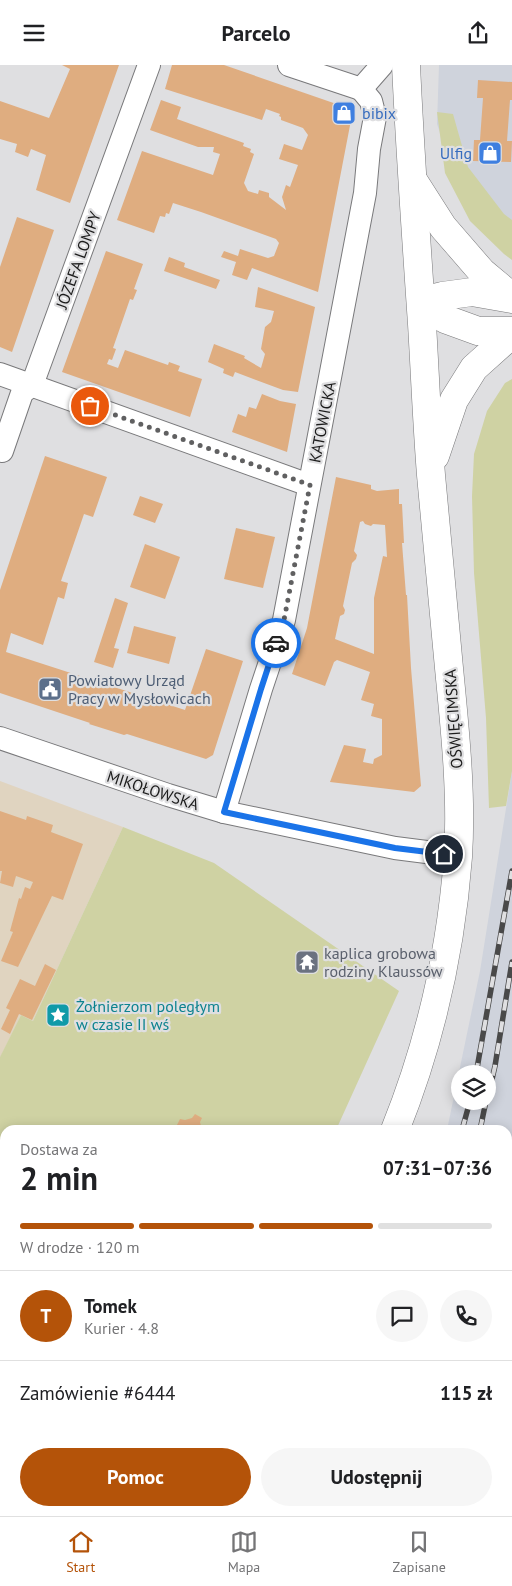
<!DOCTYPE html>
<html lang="pl">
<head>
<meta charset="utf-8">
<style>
  :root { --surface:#fff; --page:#f6f6f6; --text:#202124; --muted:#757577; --line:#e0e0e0; --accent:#b45309 }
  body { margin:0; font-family:"PT Sans",sans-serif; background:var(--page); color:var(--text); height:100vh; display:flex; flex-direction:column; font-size:19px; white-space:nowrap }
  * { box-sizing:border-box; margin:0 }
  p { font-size:16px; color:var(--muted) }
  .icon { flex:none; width:28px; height:28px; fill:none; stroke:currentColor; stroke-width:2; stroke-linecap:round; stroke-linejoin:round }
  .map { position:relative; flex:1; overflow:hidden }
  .side { position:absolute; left:0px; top:1060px; width:512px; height:391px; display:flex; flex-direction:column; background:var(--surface); border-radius:15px 15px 0 0; box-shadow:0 2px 12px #0003 }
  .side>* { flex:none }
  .fabs { position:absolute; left:451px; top:1000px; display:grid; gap:10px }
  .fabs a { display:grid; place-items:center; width:45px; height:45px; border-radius:50%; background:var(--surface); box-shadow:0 2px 12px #0003; font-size:25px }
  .pin { position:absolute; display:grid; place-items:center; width:42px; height:42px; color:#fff; margin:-21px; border:2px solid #fff; border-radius:50%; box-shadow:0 1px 5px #0007 }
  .courier { position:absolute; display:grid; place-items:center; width:50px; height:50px; margin:-25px; border:4px solid #1a73e8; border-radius:50%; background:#fff; color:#222; box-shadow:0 1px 6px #0007 }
  .headline em { font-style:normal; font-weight:800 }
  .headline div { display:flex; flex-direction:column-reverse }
  .headline { display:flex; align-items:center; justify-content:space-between; height:85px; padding:0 20px }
  h1 { font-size:32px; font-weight:800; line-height:38px }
  .bar { display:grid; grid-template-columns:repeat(4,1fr); gap:8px 5px; align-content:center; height:60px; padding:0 20px }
  .bar i { height:6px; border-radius:4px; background:var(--line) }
  .bar .on { background:var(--accent) }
  .bar p { grid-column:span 4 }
  .line { display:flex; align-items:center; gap:12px; padding:0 20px; border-top:1px solid var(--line) }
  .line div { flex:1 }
  .round { display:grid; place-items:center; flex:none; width:52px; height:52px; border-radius:26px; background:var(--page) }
  .cta { display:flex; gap:10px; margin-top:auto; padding:10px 20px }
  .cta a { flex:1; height:58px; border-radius:30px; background:var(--accent); color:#fff; font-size:20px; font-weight:800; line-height:58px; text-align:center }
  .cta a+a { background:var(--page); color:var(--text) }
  header { display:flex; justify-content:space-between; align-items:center; height:65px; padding:0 20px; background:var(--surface); font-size:22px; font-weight:800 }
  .tabs { display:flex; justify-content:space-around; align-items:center; height:70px; border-top:1px solid var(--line); background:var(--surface); font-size:14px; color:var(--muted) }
  .tabs a { display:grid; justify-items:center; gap:2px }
  .tabs .on { color:var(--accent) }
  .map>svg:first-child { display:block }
</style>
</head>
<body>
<header><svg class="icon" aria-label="menu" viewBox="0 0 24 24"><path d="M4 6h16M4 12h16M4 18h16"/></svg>Parcelo<svg class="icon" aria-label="share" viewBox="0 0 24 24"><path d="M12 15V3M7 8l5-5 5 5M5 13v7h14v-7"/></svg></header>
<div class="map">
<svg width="512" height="1451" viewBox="0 0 512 1451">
  <rect width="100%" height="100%" fill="#dfdfe1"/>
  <!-- built -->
  <g fill="#cfd3dc" fill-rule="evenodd">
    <path d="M 439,0 L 512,0 L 512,181 L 459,123 L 437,59 Z"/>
    <path d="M 512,706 L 512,1451 L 266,1451 L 269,1446 L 508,1446 L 508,1065 L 447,1065 L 480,906 ZM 460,1009 L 488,1009 L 488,1036 L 460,1036 Z"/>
  </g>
  <!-- medical -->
  <path fill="#e0d4c0" d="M 0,716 L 123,762 L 33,956 L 21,950 L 0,993 Z"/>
  <!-- green -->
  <g fill="#cfd2a3">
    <path d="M 437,47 L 453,49 L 468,102 L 504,149 L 512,155 L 512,195 L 504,189 L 470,156 L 445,108 Z"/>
    <path d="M 512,314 L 512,706 L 506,741 L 489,743 L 486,653 L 474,508 L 472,431 L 474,389 L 487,346 L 505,318 Z"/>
    <path d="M 123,762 L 214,798 L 399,926 L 336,1065 L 5,1065 L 5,1217 L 0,1215 L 0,992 L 21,950 L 33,956 Z"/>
    <path d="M 5,1368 L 5,1439 L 0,1437 L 0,1379 Z"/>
    <path d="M 20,1446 L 182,1446 L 180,1451 L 30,1451 Z"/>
  </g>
  <!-- building -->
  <g fill="#dfad80" fill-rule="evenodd">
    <path d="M 62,0 L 119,0 L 70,138 L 36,125 L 46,90 L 31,84 L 28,92 L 15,87 L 17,79 L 0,74 L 0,36 L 49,53 L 70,4 Z"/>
    <path d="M 172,0 L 224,0 L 348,43 L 352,50 L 318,227 L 252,203 L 247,215 L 232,210 L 236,197 L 221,192 L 224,186 L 238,191 L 240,184 L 268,193 L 274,191 L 279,178 L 276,174 L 201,147 L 173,138 L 169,149 L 166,148 L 165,152 L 160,151 L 154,168 L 117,155 L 142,86 L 213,110 L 220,89 L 213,87 L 214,82 L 198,82 L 150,65 L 161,35 L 181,42 L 177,54 L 244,78 L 243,81 L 251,84 L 250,87 L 254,89 L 244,118 L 248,126 L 258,129 L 259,125 L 269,128 L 269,132 L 286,145 L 282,132 L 286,120 L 290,122 L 298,100 L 279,94 L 284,79 L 302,85 L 308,70 L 303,63 L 281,55 L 281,52 L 279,51 L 280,49 L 266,44 L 262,55 L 165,24 Z"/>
    <path d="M 478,15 L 512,17 L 512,35 L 510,35 L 507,76 L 512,76 L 511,97 L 473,96 L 474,75 L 480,75 L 483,33 L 477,33 Z"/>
    <path d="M 17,152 L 54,165 L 12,287 L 0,282 L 0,202 Z"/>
    <path d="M 106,186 L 143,199 L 134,224 L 137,225 L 133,235 L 130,234 L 113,283 L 116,284 L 112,295 L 109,294 L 107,299 L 118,303 L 125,285 L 168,300 L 169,297 L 180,301 L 178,306 L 202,314 L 190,352 L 62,307 Z"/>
    <path d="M 169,192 L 185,198 L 184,202 L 220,215 L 216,224 L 164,206 Z"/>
    <path d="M 258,222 L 315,242 L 298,327 L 283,325 L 235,307 L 233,312 L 223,308 L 224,304 L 208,297 L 214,279 L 245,291 L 244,293 L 261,303 L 265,289 L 261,284 L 265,262 L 271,257 L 274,246 L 255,242 Z"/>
    <path d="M 262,329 L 280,336 L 296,339 L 287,387 L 232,367 L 238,349 L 246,352 L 249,342 L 256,344 Z"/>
    <path d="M 45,391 L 107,412 L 93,452 L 84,449 L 61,516 L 68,518 L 64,534 L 58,532 L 43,580 L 11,568 L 6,587 L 185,645 L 206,584 L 243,596 L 213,690 L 206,694 L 127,669 L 124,670 L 89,659 L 90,658 L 0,628 L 0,525 Z"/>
    <path d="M 336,412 L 371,420 L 371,424 L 377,426 L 399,424 L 399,439 L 402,439 L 404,478 L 402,478 L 406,530 L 407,530 L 411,603 L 421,721 L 414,727 L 330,717 L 344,680 L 366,684 L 363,697 L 373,699 L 374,694 L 382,690 L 382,654 L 371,651 L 374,639 L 361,635 L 370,607 L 337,595 L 334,597 L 325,621 L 292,609 L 307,563 ZM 363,456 L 365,459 L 371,461 L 373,459 L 385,460 L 387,492 L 383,491 L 374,533 L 374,589 L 335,574 L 340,551 L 344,549 L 345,545 L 343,541 L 352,498 L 356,494 L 357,490 L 354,486 L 360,457 Z"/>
    <path d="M 140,431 L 163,439 L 155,458 L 133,450 Z"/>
    <path d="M 236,463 L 275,472 L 263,523 L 224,514 Z"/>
    <path d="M 145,479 L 180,492 L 165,534 L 130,522 Z"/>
    <path d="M 115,533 L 128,538 L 114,583 L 119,584 L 113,603 L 94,597 Z"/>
    <path d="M 134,561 L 176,572 L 169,599 L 127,588 Z"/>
    <path d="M 0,746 L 26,755 L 27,751 L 53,760 L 51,767 L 83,779 L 63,835 L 52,831 L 18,902 L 1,896 L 13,867 L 10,866 L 19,833 L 21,834 L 25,822 L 30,824 L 33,817 L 16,811 L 13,822 L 0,818 L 2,806 L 0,806 Z"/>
    <path d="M 45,899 L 56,905 L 32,955 L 19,949 L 10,969 L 1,964 L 10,945 L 6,943 L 20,914 L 35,921 Z"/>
    <path d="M 195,1049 L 202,1053 L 200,1057 L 202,1065 L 180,1065 L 176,1062 L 180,1054 L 185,1055 L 192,1053 Z"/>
    <path d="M 0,1233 L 5,1235 L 5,1281 L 0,1291 Z"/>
  </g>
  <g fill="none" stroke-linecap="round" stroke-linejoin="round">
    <!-- minor casing -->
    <g stroke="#79797b" stroke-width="24">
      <g id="minor">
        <path d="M 289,0 L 361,24"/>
        <path d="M 361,24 L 382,0"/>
        <path d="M 0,309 L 309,420"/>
        <path d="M 2,386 L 22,328 L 32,320 L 149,0"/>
        <path d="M 0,673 L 168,730 L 224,747 L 395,783 L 458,791"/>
        <path d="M 224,747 L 261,624 L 284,555 L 365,128 L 369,84 L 375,52 L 371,36 L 361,24"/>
        <path d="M 0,1346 L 5,1335"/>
      </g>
    </g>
    <!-- major casing -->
    <g stroke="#79797b" stroke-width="29">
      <g id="major">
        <path d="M 413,115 L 443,162 L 482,207 L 512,232"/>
        <path d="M 421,236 L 445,254 L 478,266 L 512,266"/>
        <path d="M 421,236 L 442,231 L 472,227 L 512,234"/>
        <path d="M 435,391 L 454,335 L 474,303 L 512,269"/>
        <path d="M 395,1065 C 430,978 451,885 458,792 C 462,730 455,665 449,603 C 443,539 437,474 431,410 C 427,360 425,309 422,259 C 416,172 410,86 406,0"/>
        <path d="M 209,1451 L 211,1446"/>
      </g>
    </g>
    <!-- minor -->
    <use href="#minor" stroke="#fff" stroke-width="22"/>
    <!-- major -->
    <use href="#major" stroke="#fff" stroke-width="28"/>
    <!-- rail casing -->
    <g stroke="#494949" stroke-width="5.5">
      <g id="rail">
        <path d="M 476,1009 L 512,806"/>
        <path d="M 488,1032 L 495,1001 L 512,897"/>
        <path d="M 462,1065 L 470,1036"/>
        <path d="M 480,1065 L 486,1036"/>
        <path d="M 508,1267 L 512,1252"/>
        <path d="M 508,1281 L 512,1271"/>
        <path d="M 508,1328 L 512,1316"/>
        <path d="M 508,1400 L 512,1388"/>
        <path d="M 297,1451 L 299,1446"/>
        <path d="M 325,1451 L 327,1446"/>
        <path d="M 445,1451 L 447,1446"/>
        <path d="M 463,1451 L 465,1446"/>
        <path d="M 489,1451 L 491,1446"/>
      </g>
    </g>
    <!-- rail -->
    <use href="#rail" stroke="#dfdfe1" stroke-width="4" stroke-dasharray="11" stroke-linecap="butt"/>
  </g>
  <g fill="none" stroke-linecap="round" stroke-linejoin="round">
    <!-- done -->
    <path stroke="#606061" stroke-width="5" stroke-dasharray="0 9" d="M 90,341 L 310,420 L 284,555 L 276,578"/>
    <!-- route -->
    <path stroke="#1a73e8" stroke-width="6" d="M 276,578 L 261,624 L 224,747 L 395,783 L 444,789"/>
  </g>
  <!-- icons -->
  <defs>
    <g id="shop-square" transform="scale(1.25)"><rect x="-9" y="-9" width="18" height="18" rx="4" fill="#3f7fe0" stroke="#dfdfe1"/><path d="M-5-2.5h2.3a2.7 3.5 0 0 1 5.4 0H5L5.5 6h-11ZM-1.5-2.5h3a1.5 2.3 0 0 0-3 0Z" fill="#fff"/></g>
    <g id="civic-square" transform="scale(1.25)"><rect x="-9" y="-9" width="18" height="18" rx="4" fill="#5c6f8a" stroke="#dfdfe1"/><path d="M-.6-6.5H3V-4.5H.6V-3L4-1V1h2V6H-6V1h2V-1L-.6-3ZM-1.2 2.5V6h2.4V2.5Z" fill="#fff"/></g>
    <g id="temple-square" transform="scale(1.25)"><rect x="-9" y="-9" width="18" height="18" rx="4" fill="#6b7280" stroke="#dfdfe1"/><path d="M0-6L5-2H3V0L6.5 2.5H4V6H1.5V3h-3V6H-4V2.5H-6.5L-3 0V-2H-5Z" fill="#fff"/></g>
    <g id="sight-square" transform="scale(1.25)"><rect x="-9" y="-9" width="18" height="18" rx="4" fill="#0f9aa8" stroke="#dfdfe1"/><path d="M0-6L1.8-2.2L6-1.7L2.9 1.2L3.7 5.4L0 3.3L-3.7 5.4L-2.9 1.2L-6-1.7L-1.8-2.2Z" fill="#fff"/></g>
  </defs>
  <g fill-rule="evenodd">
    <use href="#shop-square" x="344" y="48"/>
    <use href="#shop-square" x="490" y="88"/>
    <use href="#civic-square" x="50" y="624"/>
    <use href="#temple-square" x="307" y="897"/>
    <use href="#sight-square" x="58" y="950"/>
  </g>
  <g text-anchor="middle" stroke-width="4.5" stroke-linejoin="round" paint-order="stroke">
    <!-- shop labels -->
    <g font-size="16" fill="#366cbe" stroke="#dfdfe1" text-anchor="start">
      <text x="362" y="54">bibix</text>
      <text x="472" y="94" text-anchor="end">Ulfig</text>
    </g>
    <!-- street labels -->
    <g font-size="16" fill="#1c1c1c" stroke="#dfdfe1">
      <text transform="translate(78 195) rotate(-70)" y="6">JÓZEFA LOMPY</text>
      <text transform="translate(322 357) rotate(-79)" y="6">KATOWICKA</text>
      <text transform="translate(453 654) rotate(-94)" y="6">OŚWIĘCIMSKA</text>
      <text transform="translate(153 725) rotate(18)" y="6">MIKOŁOWSKA</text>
    </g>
    <!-- service labels -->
    <g font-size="16" fill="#4e5e75" stroke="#dfdfe1" text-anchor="start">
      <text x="68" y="621">Powiatowy Urząd<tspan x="68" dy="18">Pracy w Mysłowicach</tspan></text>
    </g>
    <!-- worship labels -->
    <g font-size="16" fill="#5b616d" stroke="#dfdfe1" text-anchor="start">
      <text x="324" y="894">kaplica grobowa<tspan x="324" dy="18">rodziny Klaussów</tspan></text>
    </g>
    <!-- culture labels -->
    <g font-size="16" fill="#0d838f" stroke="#dfdfe1" text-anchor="start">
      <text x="76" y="947">Żołnierzom poległym<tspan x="76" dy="18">w czasie II wś</tspan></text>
    </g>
  </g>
</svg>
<div class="fabs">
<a><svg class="icon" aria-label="layers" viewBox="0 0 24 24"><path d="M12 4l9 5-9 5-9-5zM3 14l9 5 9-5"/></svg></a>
</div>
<div class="pin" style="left:90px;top:341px;background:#ea580c"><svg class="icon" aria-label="bag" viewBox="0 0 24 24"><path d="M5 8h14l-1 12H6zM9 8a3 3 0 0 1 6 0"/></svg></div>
<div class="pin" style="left:444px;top:789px;background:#1f2937"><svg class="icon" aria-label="home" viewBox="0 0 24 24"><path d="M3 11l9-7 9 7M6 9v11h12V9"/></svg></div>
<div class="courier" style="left:276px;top:578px"><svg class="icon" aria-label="car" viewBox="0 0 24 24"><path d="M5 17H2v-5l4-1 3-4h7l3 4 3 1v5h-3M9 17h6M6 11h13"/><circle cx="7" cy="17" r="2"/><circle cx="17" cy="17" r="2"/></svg></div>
<section class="side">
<div class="headline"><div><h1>2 min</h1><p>Dostawa za</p></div><em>07:31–07:36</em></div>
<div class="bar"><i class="on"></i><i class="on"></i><i class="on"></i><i></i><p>W drodze · 120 m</p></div>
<div class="line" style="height:90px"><b class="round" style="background:var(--accent);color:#fff">T</b><div><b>Tomek</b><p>Kurier · 4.8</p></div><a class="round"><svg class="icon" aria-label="chat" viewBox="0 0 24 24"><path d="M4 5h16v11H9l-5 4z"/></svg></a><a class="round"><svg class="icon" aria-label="phone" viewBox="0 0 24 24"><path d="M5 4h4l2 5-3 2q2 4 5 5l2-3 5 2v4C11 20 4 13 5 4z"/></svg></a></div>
<div class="line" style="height:65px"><div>Zamówienie #6444</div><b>115 zł</b></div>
<div class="cta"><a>Pomoc</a><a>Udostępnij</a></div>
</section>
</div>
<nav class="tabs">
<a class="on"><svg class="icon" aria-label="home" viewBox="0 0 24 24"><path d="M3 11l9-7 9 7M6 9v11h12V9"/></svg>Start</a>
<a><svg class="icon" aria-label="map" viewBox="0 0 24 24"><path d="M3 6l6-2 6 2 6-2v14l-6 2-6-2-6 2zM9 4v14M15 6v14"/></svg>Mapa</a>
<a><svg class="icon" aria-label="saved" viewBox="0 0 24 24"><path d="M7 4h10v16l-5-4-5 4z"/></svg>Zapisane</a>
</nav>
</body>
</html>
